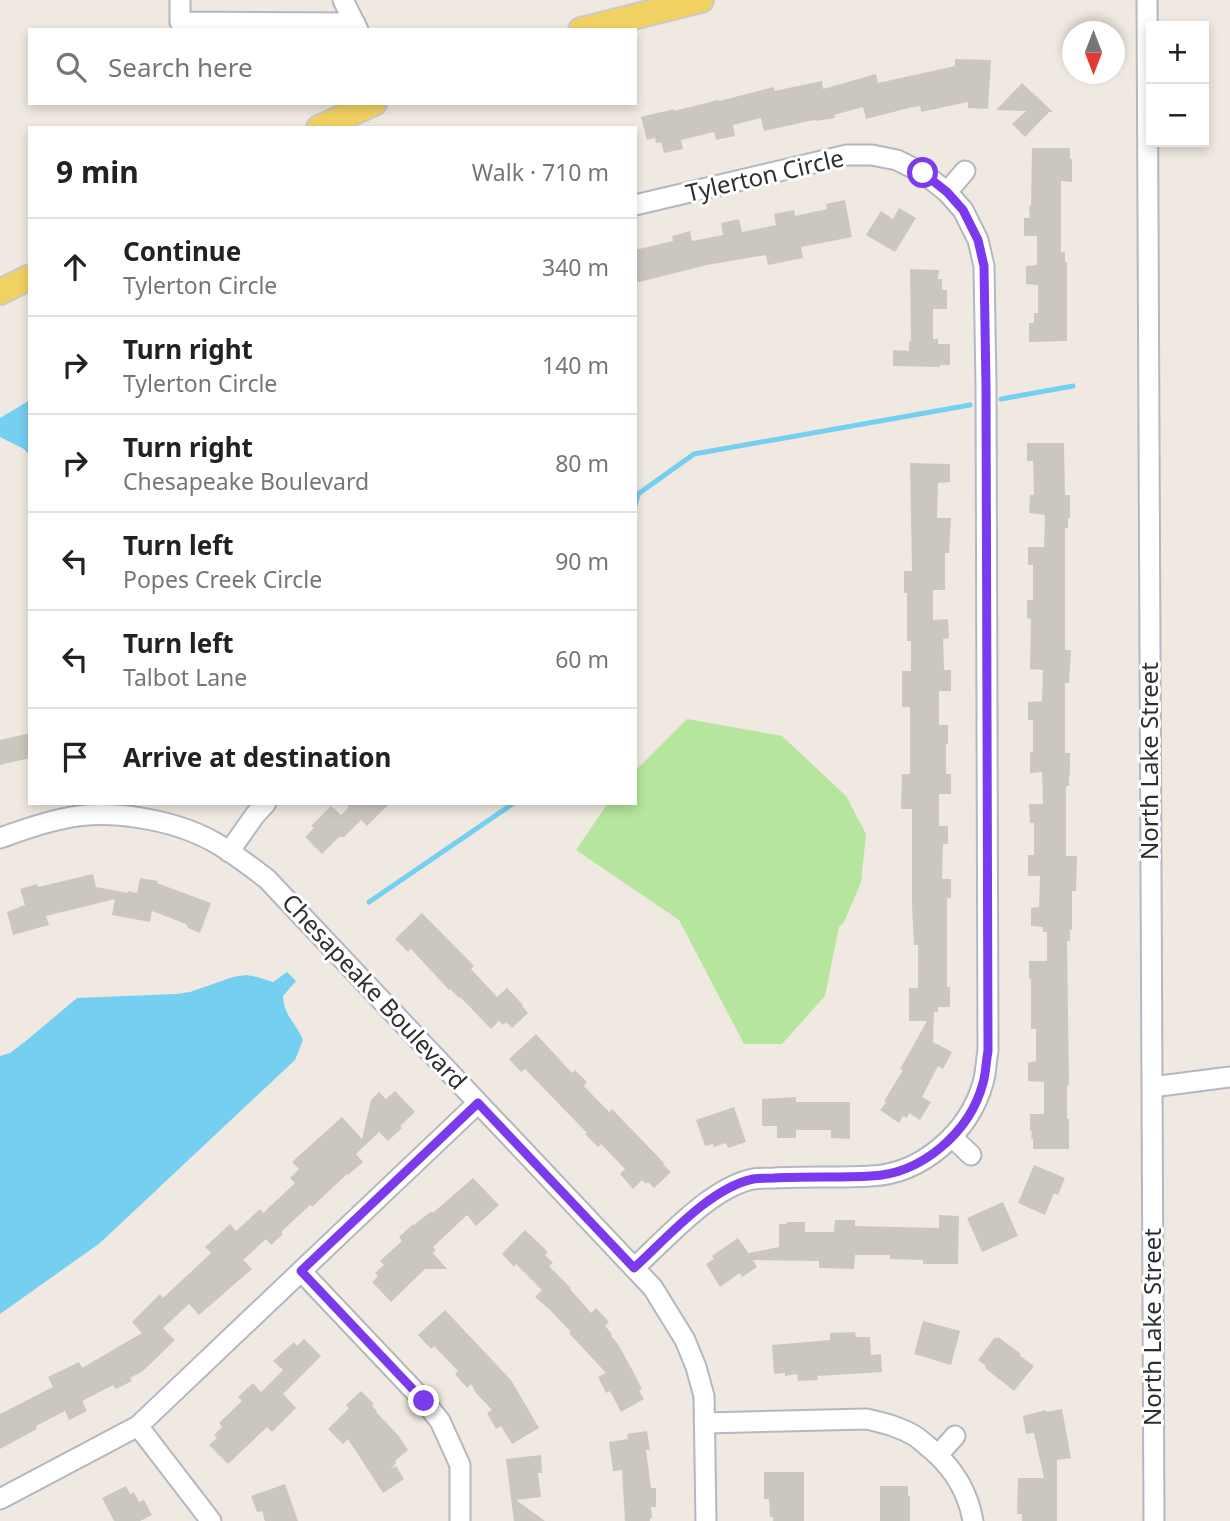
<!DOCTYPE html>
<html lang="en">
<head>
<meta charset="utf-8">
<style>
	body { margin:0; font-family:"Noto Sans",sans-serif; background:#f6f6f6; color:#222 }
	.controls { position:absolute; right:21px; top:21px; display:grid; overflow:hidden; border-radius:0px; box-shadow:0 4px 10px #0003 }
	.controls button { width:63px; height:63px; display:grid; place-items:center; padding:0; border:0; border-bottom:2px solid #e0e0e0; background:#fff; color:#222; font:35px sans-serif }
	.compass { position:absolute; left:1062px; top:21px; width:63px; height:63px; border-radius:50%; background:#fff; box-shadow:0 4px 10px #0003; rotate:180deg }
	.stop { position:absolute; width:21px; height:21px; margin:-16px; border:5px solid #7c3aed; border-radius:50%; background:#fff }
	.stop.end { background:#7c3aed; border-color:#fff; box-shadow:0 2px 7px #0008 }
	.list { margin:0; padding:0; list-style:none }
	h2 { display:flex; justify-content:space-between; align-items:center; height:91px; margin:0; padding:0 28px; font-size:30px }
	h2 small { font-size:23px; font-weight:400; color:#767676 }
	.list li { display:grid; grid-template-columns:46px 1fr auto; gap:21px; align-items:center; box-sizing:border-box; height:98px; padding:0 28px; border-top:2px solid #e0e0e0 }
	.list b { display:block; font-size:26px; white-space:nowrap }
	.list p { margin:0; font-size:23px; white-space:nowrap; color:#767676 }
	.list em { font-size:23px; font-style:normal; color:#767676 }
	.icon { flex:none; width:38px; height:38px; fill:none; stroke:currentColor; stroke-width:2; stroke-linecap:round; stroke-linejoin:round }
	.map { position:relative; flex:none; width:1230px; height:1521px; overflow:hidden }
	.search { position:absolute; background:#fff; box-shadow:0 4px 10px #0003; left:28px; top:28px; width:609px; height:77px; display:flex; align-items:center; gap:18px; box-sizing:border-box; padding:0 24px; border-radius:0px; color:#767676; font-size:26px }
	.panel { position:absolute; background:#fff; box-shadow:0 4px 10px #0003; left:28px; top:126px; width:609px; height:679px; border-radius:0px }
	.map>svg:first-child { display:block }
	.green { fill:#b6e59e }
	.water { fill:#75cff0 }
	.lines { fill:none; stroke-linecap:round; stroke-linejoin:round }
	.stream { stroke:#75cff0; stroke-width:5 }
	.building { fill:#cbc7bf }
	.minor-casing { stroke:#b4b7c1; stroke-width:23 }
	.major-casing { stroke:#c9c9c9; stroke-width:28 }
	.minor { stroke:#fff; stroke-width:19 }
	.major { stroke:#f2d163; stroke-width:24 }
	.route { stroke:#7c3aed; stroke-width:9 }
	.labels { text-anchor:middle; stroke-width:6; stroke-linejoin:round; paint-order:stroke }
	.street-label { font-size:24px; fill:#2e2e2e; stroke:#fff }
</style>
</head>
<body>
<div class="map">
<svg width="1230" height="1521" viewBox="0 0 1230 1521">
	<rect width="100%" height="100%" fill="#efe9e1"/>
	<!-- green -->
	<path class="green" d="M687 719 782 736 846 796 866 834 861 882 844 922 839 927 825 996 782 1044H744L679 920 576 850 608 803H635V771Z"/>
	<!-- water -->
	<path class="water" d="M30 400V456L24 449 0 437V418Z
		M287 972 296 981 283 996C284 1016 296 1023 303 1040L295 1060 280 1074 100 1243 0 1314V1056L10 1053 27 1040 77 998 176 994 190 992 233 977 246 975 257 977 273 982Z"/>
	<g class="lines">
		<!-- stream -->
		<path class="stream" d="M1001 399 1073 386
			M635 505 638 494 694 454 970 405
			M369 902 514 803"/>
	</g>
	<!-- building -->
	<path class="building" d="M955 59 991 60 988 109 968 108V102L921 112 920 106 909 108 866 119 863 107 834 115 835 118 816 121V120L809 121 764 131 761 118 733 125 735 136 716 140 714 132 681 140 683 149 664 153 661 142 656 143 655 138 647 140 641 117 674 109V111L718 100 719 101 774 87V91L822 81 823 89 876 74 878 83 955 66Z
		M1022 83 1053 112H1049L1025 137 1012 124 1026 111 996 110Z
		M1032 148H1070V159H1072V182L1061 181V252H1065V262H1067V341L1029 342V323H1034V313H1038V285L1026 284V266L1037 265V236H1024V218H1030L1029 206H1031Z
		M845 200 852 237 801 247 803 258 768 265 766 255 707 265 635 283V250L673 241 672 236 690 231 692 241 723 235 721 223 739 219 742 232 776 225 774 214 794 210 795 216 827 209 826 204Z
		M899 208 916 218 895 252 866 235 881 211 893 219Z
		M910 269 939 270 938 279H942V290H947V309H933V339H938V344H950V365H940V367L893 366V350L909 351V341H911Z
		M1027 443H1064L1065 495H1070V518H1068V528H1065V650H1071L1069 683H1065V753H1070V775H1069V786H1066V856H1077L1076 891H1072V930H1070V941H1067L1069 1085H1067V1119H1069V1149H1033V1139H1031L1032 1131H1030V1114H1044V1082L1028 1081V1063L1036 1061V1029H1031V979H1029V961H1047V932H1043V927L1031 926V908L1039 907 1040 876H1028V855H1034V823H1030L1029 804H1043L1042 772 1030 773V752H1033V720H1028V702L1042 701 1043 670 1030 669 1031 619 1027 618V600H1033V565H1028V547H1044L1045 515 1029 513 1030 495H1034L1033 461H1027Z
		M910 463 950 464V482L938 483 937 518H951L949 553H945V590H933V620L948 619 949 638 943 639 944 670H951V691H939V725H948V744H946V774H951V794H939V826H948V844H943L942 879H951V898H947V987H950V1007H938V1012H934L933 1042 952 1052 943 1069 938 1066 922 1097 931 1102 920 1120 909 1113 907 1118 903 1116 899 1123 880 1110 886 1102 884 1101 903 1070 900 1069 927 1021H909V988H918V945H914L912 905V809H901L902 774H910V707H902V671H911V641H907V593H904V571H912Z
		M30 733V758L0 765V740Z
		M345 803H390L367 826 361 820 344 837H339L322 854 305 837 314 828 311 826 331 806 341 815 349 807Z
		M93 874 96 887 128 893V891L137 893 140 878 158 881 157 883 211 903 200 933 188 928 186 924 152 911 150 922 112 915 115 899 46 916 49 925 13 935 7 912 25 905 20 889 37 884 38 887Z
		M422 913 474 966 471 969 497 997 507 988 523 1005 522 1006 528 1013 512 1028 506 1022 503 1025 499 1021 491 1029 466 1003 460 997 459 998 450 989 449 990 411 949 408 952 395 939Z
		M536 1034 572 1073 575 1070 587 1082 584 1086 609 1112 612 1109 664 1163 663 1164 671 1172 654 1188 648 1182 646 1184 642 1180 633 1189 620 1174 625 1169 601 1144 598 1147 585 1134 587 1133 525 1069 521 1072 509 1059Z
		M395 1091 415 1112 400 1126 402 1128 388 1141 379 1132 356 1154 363 1162 348 1175 347 1174 312 1207 310 1205 281 1232 283 1234 271 1245 266 1239 243 1260 252 1269 199 1315 189 1304 163 1328 175 1340 143 1371 130 1378 132 1381 116 1389 113 1385 82 1401 87 1411 69 1420 65 1411 36 1426 37 1429 0 1449V1414L53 1387 48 1377 79 1362 82 1368 142 1333 132 1322 160 1294 163 1298 211 1253 205 1247 230 1224 236 1231 260 1209 263 1213 295 1183 290 1178 299 1169 292 1162 342 1117 362 1139 371 1100 379 1092 386 1099Z
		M796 1097V1102H850V1139L831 1138V1130H796V1138H777V1126H762V1099Z
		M734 1107 746 1142 728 1148 726 1143 714 1147 713 1144 705 1146 696 1120Z
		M1034 1165 1065 1178 1058 1195 1054 1193 1045 1215 1018 1203Z
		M473 1178 499 1205 476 1226 467 1215 433 1247 436 1250 433 1253 447 1269H425L391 1302 372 1282 378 1276 375 1273 384 1265 380 1261 402 1241 399 1237 413 1224 414 1225 430 1212H434Z
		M1003 1202 1018 1236 982 1252 967 1218Z
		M939 1215 959 1216 958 1264H923V1260L890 1259V1255H855L854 1269 819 1268V1261L753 1260 757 1267 742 1277 740 1273 720 1287 706 1264 714 1259 712 1256 738 1238 749 1254V1253L779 1247V1224H786L787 1222H805V1232H834L835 1220H855V1226L939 1228Z
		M525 1230 548 1252 545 1255 553 1263 549 1266 571 1288 570 1289 591 1313 596 1308 609 1322 605 1326 612 1334 611 1336 618 1344 636 1377 642 1389 639 1391 644 1399 621 1412 610 1391 606 1393 598 1377 606 1373 569 1333 571 1332 549 1309 535 1297 542 1290 516 1264 514 1267 502 1254Z
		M445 1310 511 1380 539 1428 512 1444 501 1426 496 1429 487 1413 492 1410 476 1393 471 1384 467 1388 455 1374 458 1371 434 1346 431 1349 418 1335Z
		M923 1321 960 1331 951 1365 914 1354Z
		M855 1332 856 1337H870L871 1355 881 1354 882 1372 817 1376 818 1380 798 1381 797 1374 785 1376V1373L774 1374 772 1345 830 1340V1333Z
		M995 1337 997 1339 998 1337 1021 1354 1019 1355 1034 1366 1014 1391 985 1368 986 1366 978 1360Z
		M304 1339 321 1356 283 1394 296 1408 272 1432 267 1427 228 1464 209 1445 217 1438 214 1435 222 1427 219 1423 242 1401 238 1397 253 1383 261 1392 283 1370 273 1361 294 1342 297 1346Z
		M361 1391 374 1404 372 1406 377 1411 376 1412 398 1435 408 1450 395 1461 396 1463 391 1469 396 1466 404 1479 383 1493 348 1439 343 1444 328 1429 349 1408 346 1405Z
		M1062 1409 1071 1458 1057 1460V1521H1022V1514H1017L1018 1478H1044L1034 1433 1026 1434 1023 1416 1046 1410V1412Z
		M647 1431 650 1450H646L651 1488H656V1507H651L652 1518H650V1521H625L622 1470 613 1471 609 1442 628 1439 627 1434Z
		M541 1455 542 1473H538L541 1497 516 1500 545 1521H514L506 1459Z
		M764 1472H804V1521H773V1517H770L769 1499H764Z
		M285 1484 298 1521H265L262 1511 257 1512 251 1496Z
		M126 1486 130 1494 134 1492 139 1502 144 1500 152 1515 140 1521H114L102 1498Z
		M880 1486H908V1496H910V1521H880Z"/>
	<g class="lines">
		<defs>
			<path id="minor" d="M180 0V22L355 23
				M343 0 358 30
				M1147 0 1154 1521
				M947 192 965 171
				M0 838C20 831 41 823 62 819 107 808 173 819 214 842 232 852 250 866 267 879L653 1288 685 1340 696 1367 704 1396 706 1521
				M229 852 255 815 266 803
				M1152 1087 1230 1077
				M952 1137 971 1155
				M634 1268C667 1238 710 1188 753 1179 760 1178 768 1178 774 1178 807 1176 839 1178 871 1176 922 1174 969 1132 983 1083 986 1073 986 1061 988 1051L986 386 984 266 978 240 963 210 947 192 923 173 897 160 872 155H847L635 205
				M301 1271 424 1401 440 1421 460 1465V1521
				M706 1423 867 1419C884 1423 900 1427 915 1436 921 1440 926 1445 932 1450 954 1469 968 1492 973 1521
				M138 1426 211 1521
				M938 1455 955 1436
				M0 1499 138 1426 478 1103"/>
			<path id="major" d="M581 30 701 0
				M319 128 374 103
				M0 292 30 277"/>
		</defs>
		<!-- minor casing -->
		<use href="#minor" class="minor-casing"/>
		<!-- major casing -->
		<use href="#major" class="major-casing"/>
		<!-- minor -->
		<use href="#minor" class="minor"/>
		<!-- major -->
		<use href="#major" class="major"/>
	</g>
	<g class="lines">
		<!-- route -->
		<path class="route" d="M424 1401 301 1271 478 1103 634 1268C667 1238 710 1188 753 1179 760 1178 768 1178 774 1178 807 1176 839 1178 871 1176 922 1174 970 1132 983 1083 986 1073 986 1061 988 1051L986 386 984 266 978 240 963 210 947 192 923 173"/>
	</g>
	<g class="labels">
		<!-- street labels -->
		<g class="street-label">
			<text transform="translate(765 176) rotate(-13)" y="8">Tylerton Circle</text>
			<text transform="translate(1150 761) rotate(-90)" y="8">North Lake Street</text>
			<text transform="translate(374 992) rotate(47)" y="8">Chesapeake Boulevard</text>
			<text transform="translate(1153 1327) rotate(-90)" y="8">North Lake Street</text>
		</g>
	</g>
</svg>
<div class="controls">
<button>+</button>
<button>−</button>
</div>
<svg class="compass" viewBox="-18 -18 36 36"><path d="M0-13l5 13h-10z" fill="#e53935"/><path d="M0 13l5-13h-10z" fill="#767676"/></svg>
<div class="stop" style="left:923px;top:173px"></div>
<div class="stop end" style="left:424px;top:1401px"></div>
<div class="search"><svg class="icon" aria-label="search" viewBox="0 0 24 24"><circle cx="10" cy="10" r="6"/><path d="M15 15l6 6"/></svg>Search here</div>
<section class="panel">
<h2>9 min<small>Walk · 710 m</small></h2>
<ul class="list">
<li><svg class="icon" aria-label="ahead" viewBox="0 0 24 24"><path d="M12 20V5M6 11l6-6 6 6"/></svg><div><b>Continue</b><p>Tylerton Circle</p></div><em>340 m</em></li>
<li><svg class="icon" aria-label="right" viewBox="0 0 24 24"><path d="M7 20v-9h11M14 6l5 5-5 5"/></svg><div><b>Turn right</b><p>Tylerton Circle</p></div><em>140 m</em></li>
<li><svg class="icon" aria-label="right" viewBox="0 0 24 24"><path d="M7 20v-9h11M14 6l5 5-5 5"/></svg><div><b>Turn right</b><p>Chesapeake Boulevard</p></div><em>80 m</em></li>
<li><svg class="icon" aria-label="left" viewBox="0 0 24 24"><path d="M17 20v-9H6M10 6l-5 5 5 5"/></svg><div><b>Turn left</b><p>Popes Creek Circle</p></div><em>90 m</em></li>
<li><svg class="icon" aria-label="left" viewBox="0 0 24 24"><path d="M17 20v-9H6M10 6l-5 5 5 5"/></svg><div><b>Turn left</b><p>Talbot Lane</p></div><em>60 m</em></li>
<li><svg class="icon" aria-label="arrive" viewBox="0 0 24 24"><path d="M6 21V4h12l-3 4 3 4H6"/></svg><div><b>Arrive at destination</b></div></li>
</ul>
</section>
</div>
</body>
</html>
